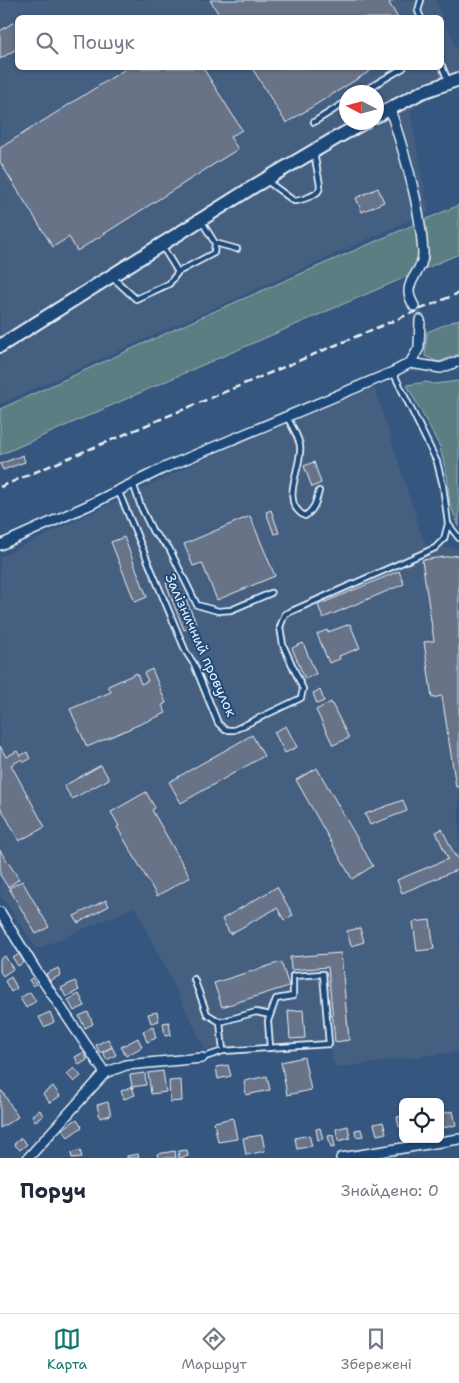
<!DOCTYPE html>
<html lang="uk">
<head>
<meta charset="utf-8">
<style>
	body { margin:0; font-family:"Shantell Sans",sans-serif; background:#f6f6f7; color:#1f2937 }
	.controls { position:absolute; right:15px; bottom:15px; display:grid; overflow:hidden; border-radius:8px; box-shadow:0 1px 4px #0004 }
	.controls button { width:45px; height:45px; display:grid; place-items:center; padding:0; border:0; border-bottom:1px solid #e0e1e3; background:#fff; color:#1f2937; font:25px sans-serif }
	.compass { position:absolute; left:339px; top:85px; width:45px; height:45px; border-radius:50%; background:#fff; box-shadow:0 1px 4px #0004; rotate:276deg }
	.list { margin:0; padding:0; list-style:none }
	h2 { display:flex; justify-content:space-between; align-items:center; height:65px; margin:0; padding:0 20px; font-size:21px }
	h2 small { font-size:16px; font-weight:400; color:#747a83 }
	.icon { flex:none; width:28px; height:28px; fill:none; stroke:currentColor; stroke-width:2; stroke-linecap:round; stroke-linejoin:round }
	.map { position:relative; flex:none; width:459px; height:1158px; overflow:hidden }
	.search { position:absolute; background:#fff; box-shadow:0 1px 4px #0004; left:15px; right:15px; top:15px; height:55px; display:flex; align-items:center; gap:12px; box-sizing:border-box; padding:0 18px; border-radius:8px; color:#747a83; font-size:19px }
	.sheet { height:155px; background:#fff }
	nav { display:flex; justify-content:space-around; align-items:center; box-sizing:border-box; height:70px; border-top:1px solid #e0e1e3; background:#fff; font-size:14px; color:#747a83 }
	nav a { display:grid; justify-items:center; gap:2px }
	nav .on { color:#0f766e }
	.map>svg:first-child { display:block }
	.built { fill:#445f81; fill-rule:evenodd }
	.green { fill:#5c7e83; stroke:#a2b8be }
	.building { fill:#687388; stroke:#e8f1f8 }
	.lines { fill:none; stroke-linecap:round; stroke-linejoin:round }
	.street-tunnel { stroke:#506d90; stroke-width:9; stroke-dasharray:9 4.5; stroke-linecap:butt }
	.lane-casing { stroke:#e8f1f8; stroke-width:8 }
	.street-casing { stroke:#e8f1f8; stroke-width:12 }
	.secondary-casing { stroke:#e8f1f8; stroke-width:16 }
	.lane { stroke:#1f4a7a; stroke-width:4.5 }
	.street { stroke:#1f4a7a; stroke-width:9 }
	.secondary { stroke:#1f4a7a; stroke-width:12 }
	.rail { stroke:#e8f1f8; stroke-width:2.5; stroke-dasharray:8 4; stroke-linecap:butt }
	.labels { text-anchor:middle; stroke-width:4; stroke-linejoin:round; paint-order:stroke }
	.street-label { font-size:14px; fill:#e8f1f8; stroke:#1f4a7a }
</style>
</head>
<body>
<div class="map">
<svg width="459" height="1158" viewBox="0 0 459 1158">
	<rect width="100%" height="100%" fill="#35567e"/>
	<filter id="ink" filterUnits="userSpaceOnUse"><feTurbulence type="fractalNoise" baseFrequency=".02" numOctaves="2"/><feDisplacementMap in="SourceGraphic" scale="10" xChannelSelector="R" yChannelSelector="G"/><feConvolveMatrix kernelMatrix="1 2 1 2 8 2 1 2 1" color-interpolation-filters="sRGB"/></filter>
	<g filter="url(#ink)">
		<!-- built -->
		<path class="built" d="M0 0H435L459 53V74L410 111 429 212 0 404ZM18 18H442V68H18ZM346 92H376V122H346Z
			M374 386 425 545 459 549V1051L335 1068 329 1044 205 1049 135 907 37 949 0 894V557L231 446Z"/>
		<!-- green -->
		<path class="green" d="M459 205V254L198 367 0 455V409L206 315Z
			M459 319V354L438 362 425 356 427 332Z
			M459 381V527L450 504 447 476 440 447 407 385 426 382 434 384Z"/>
		<!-- building -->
		<path class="building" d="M210 0H394L389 3 398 18H221Z
			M14 22 18 28V48L0 59V31Z
			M127 68H203L242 130 230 137 238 149 77 251 69 237 53 247 0 162V148Z
			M252 68H375L286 123Z
			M378 188 384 202 362 212 356 198Z
			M23 455 25 462 3 470 0 464Z
			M314 462 321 483 312 487 304 466Z
			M271 510 279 533 274 534 266 512Z
			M250 516 275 576 217 600 202 563 193 566 184 544Z
			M124 537 147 597 135 602 111 542Z
			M459 555V787H456L442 696 432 698 424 642 434 641 422 560Z
			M399 571 404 584 323 618 318 605Z
			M174 580 180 597 172 600 166 583Z
			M184 595 197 625 184 630 172 600Z
			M350 624 360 648 339 656 340 659 329 663 317 634 327 630 328 632Z
			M303 643 316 674 305 679 292 648Z
			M152 669 166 703 162 705 166 713 87 747 70 709 111 692 108 686 137 673 141 684 148 681 144 673Z
			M320 690 324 701 317 704 313 693Z
			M331 702 349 738 333 745 316 710Z
			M286 726 297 747 285 753 274 732Z
			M252 735 264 756 181 803 169 782Z
			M0 746 6 757 17 751 20 756 27 752 30 759 24 762 22 759 11 765 45 827 19 841 0 806Z
			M101 765 109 779 72 799 64 786Z
			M317 768 373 866 352 879 296 780Z
			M146 792 155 808 152 810 190 877 157 896 117 827 119 826 111 812Z
			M403 800 407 811 370 825 365 814Z
			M442 829 455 856 456 855 459 863V869L402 893 397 880 448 859 436 832Z
			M0 850 19 879 8 887 0 875Z
			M22 881 49 927 36 934 9 888Z
			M277 887 293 915 284 920 277 908 230 934 222 919Z
			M106 900 109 906 78 923 74 916Z
			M430 920 434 949 417 951 413 922Z
			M360 928 364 942 351 946 347 931Z
			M341 953 349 1040 335 1042 328 967 291 970 290 957Z
			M19 954 24 962 18 966 13 958Z
			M5 956 13 969 3 976 0 972V959Z
			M281 962 289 986 222 1007 214 983Z
			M58 968 61 975 49 981 46 974Z
			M11 977 17 988 11 992 5 981Z
			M32 978 36 984 33 986 29 980Z
			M75 981 79 990 66 997 61 988Z
			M30 992 36 1001 26 1008 20 998Z
			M79 994 85 1006 74 1011 68 1000Z
			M303 1010 305 1038 290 1039 288 1011Z
			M50 1012 54 1022 44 1027 39 1017Z
			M88 1012 93 1024 85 1028 79 1016Z
			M157 1012 159 1021 151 1023 148 1014Z
			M169 1022 171 1035 165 1036 163 1023Z
			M153 1027 156 1038 147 1042 143 1031Z
			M138 1038 142 1047 126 1056 121 1047Z
			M108 1039 112 1047 100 1053 96 1045Z
			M112 1047 116 1055 107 1060 103 1052Z
			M84 1052 87 1060 79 1065 75 1057Z
			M304 1057 311 1090 287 1095 281 1062Z
			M228 1065 231 1076 218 1079 216 1067Z
			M74 1068 81 1076 74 1082 67 1074Z
			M163 1071 166 1092 151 1094 148 1073Z
			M145 1073 146 1085 132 1087 130 1075Z
			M267 1076 270 1090 246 1095 244 1081Z
			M181 1080 182 1101 170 1102 169 1081Z
			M53 1086 60 1096 50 1103 43 1094Z
			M132 1087 135 1095 124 1099 121 1091Z
			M2 1091 18 1117 0 1128V1092Z
			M108 1102 111 1115 100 1118 97 1105Z
			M40 1110 43 1116 35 1121 32 1115Z
			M453 1111 456 1125 443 1128 440 1114Z
			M403 1116V1126L399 1127 397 1117Z
			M233 1118 237 1139 218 1142 214 1122Z
			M77 1119 82 1127 68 1137 62 1129Z
			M383 1122 386 1133 377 1135 374 1124Z
			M348 1126 350 1138 338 1141 336 1129Z
			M320 1128 323 1139 318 1140 316 1129Z
			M361 1129 363 1136 356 1137 355 1130Z
			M262 1135 265 1151 246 1155 243 1138Z
			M309 1135 312 1146 297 1149 295 1138Z
			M333 1135 335 1147 331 1148 328 1136Z
			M21 1138 27 1144 20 1150 14 1144Z
			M80 1150 82 1157 72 1158 71 1153Z
			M187 1150 188 1156 179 1158 178 1151Z
			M175 1151 176 1158H158L157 1154Z
			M138 1154 139 1158H127V1156Z"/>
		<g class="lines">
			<!-- street-tunnel -->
			<path class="street-tunnel" d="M414 306 420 320"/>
			<defs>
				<path id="lane" d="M421 18 418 11 421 0
					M442 66 448 81
					M362 92 403 68
					M314 122 346 102
					M267 181 294 201C300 201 317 195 319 190 320 188 320 186 320 185L314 153
					M215 243 237 249
					M178 272 214 253 215 243 202 222
					M112 277 136 299 169 284 178 272 162 246
					M393 372 437 462 443 486 448 524 459 538
					M287 417C291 424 299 438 300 446 303 467 278 502 305 516 315 509 316 502 319 491
					M133 483 141 507 153 532 169 548 197 605 218 611 231 610 271 593
					M118 490 186 652 194 664 218 723 225 730H234L301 698 303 689 283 645 280 627 285 614 435 548 444 539 448 524
					M194 979 207 1014 220 1022 256 1012 270 1015
					M220 1022 223 1051
					M202 1058 223 1051 329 1044 323 974 293 976V996L276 999 268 1021 270 1048"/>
				<path id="street" d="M390 109C405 155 420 204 423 252 424 269 408 279 409 292 409 297 412 302 414 306
					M410 363 441 368 459 361
					M0 545 87 506 164 468 393 372 410 363 419 348 420 320
					M0 912 35 969 105 1073
					M28 1158 105 1073 126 1065 202 1058
					M341 1158 459 1139"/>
				<path id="secondary" d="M376 116 422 92 459 79
					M0 346 256 185 336 138 365 122"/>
			</defs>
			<!-- lane casing -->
			<use href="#lane" class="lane-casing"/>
			<!-- street casing -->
			<use href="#street" class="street-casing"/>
			<!-- secondary casing -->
			<use href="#secondary" class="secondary-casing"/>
			<!-- lane -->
			<use href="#lane" class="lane"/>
			<!-- street -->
			<use href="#street" class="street"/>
			<!-- secondary -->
			<use href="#secondary" class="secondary"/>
			<!-- rail -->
			<path class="rail" d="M0 487 459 293"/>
		</g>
	</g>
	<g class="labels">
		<!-- street labels -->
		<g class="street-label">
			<text transform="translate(201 645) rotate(66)" y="5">Залізничний провулок</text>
		</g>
	</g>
</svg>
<div class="controls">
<button><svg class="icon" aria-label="locate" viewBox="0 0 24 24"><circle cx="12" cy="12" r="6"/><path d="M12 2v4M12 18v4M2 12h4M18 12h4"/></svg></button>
</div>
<svg class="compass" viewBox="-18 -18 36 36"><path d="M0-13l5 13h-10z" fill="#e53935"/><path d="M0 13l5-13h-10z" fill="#747a83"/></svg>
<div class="search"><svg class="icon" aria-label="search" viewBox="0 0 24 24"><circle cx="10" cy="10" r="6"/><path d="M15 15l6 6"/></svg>Пошук</div>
</div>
<section class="sheet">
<h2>Поруч<small>Знайдено: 0</small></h2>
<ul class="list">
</ul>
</section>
<nav>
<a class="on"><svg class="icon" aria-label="map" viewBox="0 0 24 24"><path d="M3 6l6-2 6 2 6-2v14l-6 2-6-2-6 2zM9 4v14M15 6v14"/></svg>Карта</a>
<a><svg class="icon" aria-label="directions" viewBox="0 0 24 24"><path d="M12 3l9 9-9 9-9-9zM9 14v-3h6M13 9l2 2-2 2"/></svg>Маршрут</a>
<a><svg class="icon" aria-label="saved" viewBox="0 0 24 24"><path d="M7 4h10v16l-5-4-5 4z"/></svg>Збережені</a>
</nav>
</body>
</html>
